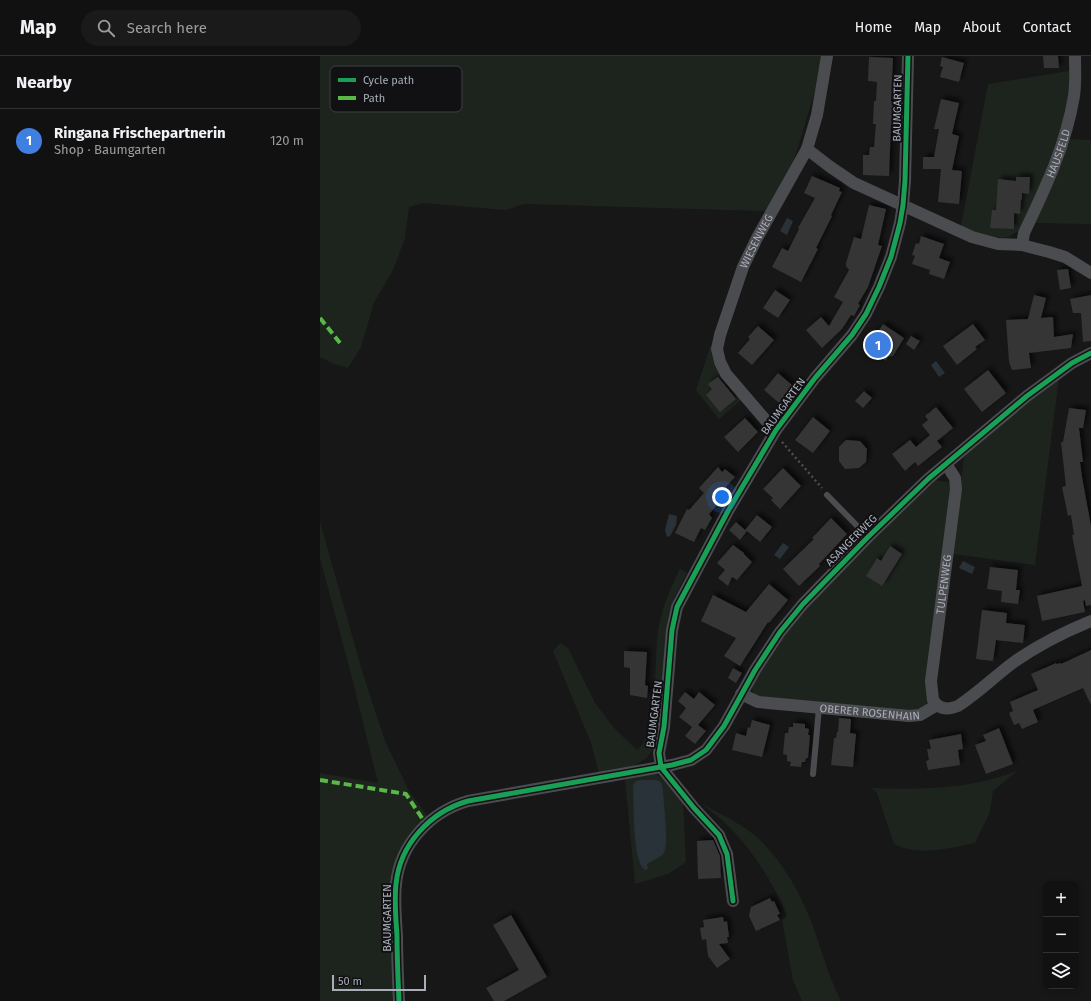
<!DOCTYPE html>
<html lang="en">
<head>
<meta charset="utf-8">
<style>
	body { margin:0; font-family:"Fira Sans",sans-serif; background:#1a1a1a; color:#f1f3f6 }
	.controls { position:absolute; right:12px; bottom:12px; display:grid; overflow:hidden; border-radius:8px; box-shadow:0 2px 6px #0003 }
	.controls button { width:36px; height:36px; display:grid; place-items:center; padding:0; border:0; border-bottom:1px solid #303131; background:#111; color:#f1f3f6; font:20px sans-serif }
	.scale { position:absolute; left:12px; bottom:10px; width:94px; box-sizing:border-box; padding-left:4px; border:2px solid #a8adb8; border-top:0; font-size:11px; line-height:14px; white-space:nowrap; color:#a8adb8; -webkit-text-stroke:3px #111113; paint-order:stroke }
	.you { position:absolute; left:402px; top:441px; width:14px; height:14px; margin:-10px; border:3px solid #fff; border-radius:50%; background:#1a73e8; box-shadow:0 0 0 6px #1a73e833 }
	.badge { display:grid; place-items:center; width:26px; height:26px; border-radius:50%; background:#757880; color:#fff; font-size:13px; font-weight:700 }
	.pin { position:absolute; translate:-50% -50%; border:2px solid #fff; box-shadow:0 1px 4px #0006 }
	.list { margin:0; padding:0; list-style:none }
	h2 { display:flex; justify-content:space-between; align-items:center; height:52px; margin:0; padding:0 16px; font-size:17px }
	h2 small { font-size:13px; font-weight:400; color:#9c9d9f }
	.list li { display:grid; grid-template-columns:26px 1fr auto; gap:12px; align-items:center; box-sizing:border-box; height:64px; padding:0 16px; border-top:1px solid #303131 }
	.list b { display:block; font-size:15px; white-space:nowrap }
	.list p { margin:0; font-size:13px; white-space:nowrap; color:#9c9d9f }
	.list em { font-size:13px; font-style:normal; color:#9c9d9f }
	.icon { flex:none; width:22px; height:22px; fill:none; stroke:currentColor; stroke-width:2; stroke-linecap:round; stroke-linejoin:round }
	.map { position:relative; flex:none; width:771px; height:945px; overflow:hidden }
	header { display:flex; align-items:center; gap:24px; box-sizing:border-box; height:56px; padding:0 20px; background:#111; border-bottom:1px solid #303131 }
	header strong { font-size:19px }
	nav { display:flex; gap:22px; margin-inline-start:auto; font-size:14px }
	.search { width:280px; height:36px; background:#1a1a1a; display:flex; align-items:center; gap:10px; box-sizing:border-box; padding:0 14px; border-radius:22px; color:#9c9d9f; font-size:15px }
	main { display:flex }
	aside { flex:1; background:#111 }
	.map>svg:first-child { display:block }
	.green { fill:#1d241e }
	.water { fill:#2a3239 }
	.building { fill:#353536; filter:url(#shadow) }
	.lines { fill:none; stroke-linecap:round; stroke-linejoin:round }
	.path { stroke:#4d4e52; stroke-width:2.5; stroke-dasharray:2 3; stroke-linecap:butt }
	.service { stroke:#4b4c50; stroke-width:6 }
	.minor { stroke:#4b4c50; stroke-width:12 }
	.quiet { stroke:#58b947; stroke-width:4; stroke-dasharray:8 4; stroke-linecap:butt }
	.cycleway-casing { stroke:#111113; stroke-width:8 }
	.cycleway { stroke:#1a9f57; stroke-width:5 }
	.labels { text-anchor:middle; stroke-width:4; stroke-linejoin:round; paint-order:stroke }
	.street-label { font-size:11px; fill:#a8adb8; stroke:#111113 }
	.key { fill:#111113; stroke:#3e4045; stroke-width:1 }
	.key-label { font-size:11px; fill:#a8adb8 }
</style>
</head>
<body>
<header>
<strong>Map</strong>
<div class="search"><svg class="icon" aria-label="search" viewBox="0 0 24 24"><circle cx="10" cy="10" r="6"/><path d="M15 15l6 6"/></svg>Search here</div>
<nav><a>Home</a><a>Map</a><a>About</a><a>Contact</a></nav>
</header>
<main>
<aside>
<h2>Nearby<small></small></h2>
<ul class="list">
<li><span class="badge" style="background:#3f7fe0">1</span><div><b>Ringana Frischepartnerin</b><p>Shop · Baumgarten</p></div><em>120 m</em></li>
</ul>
</aside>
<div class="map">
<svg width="771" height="945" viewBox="0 0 771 945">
	<defs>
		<filter id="shadow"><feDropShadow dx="3.5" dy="-3.5" stdDeviation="2" flood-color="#0009"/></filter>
	</defs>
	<rect width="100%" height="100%" fill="#171717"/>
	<!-- green -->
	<path class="green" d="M0 0H502L493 42 475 101 447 155 204 148 186 154 103 147 89 151 85 182 74 212 54 247 41 291 28 312 14 308 0 301Z
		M749 15V38L741 71 719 135 704 167 698 175 688 181 681 182 654 176 641 170 668 28Z
		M748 83 771 84V168L714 167Z
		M391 288C390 314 406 326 421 344L399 363 376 334Z
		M739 322 715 509 633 498 644 401 709 344Z
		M614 424 628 426 631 433 607 648 595 656 441 641 434 638 432 633 433 627 450 598 486 550Z
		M0 466 43 618 65 685 89 735 107 759 89 778 81 792 74 945H0V717L58 727 31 618 0 502Z
		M360 513 367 517 354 542 348 561 345 589 343 637 336 688 327 702 314 710 279 717 271 687 233 595 240 587 248 592 275 647 295 673 317 694C340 678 333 597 339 570 343 549 350 533 360 513Z
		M697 715 673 735 670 756 655 787C628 792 600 801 574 788L557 737 551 732C601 734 651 733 697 715Z
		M334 718 340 720 363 743 366 806 348 818 315 828 305 723Z
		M382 748C402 759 425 769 441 785 464 808 481 838 492 868 502 894 508 920 521 945H482L473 924 462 864 467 860C454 827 430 790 403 765 397 759 389 754 382 748Z"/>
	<!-- water -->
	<path class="water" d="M467 162 473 165 467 179 460 175Z
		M616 305 625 317 619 321 611 309Z
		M349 458 357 460 356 469 350 480 347 481 345 474Z
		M463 487 469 491 460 503 454 499Z
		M643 505 655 511 652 518 639 512Z
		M322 724H336L341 726 343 733C343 746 350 790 343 798 339 802 332 805 327 808L328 812 326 814C312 810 314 743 313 729L316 725Z"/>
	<!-- building -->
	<path class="building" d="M723 0H738L739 12H724Z
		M549 1 573 2 571 45H574V63L573 69H571L569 120 543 119V99H549L550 91H554L556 68H553L554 45H556L557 26 548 25Z
		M622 1 644 7 639 26 620 21 623 11 620 10Z
		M621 43 639 47 632 78 639 80 632 114 642 115 639 148 618 146 621 113H603V101H614L619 73H614Z
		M492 120 520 132 519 135 522 136 511 159 512 160 496 192 498 193 481 226 452 211 462 192 468 195 479 173 478 172 495 142 484 137Z
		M696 121H710L709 138 702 137V144L701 143 700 158 694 157V173L670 172 672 154H676L678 123 696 125Z
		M549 149 566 153 558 189 562 190 548 231 538 248 540 249 534 260 531 259 522 273 502 292 486 274 501 261 509 270 523 246 514 241 529 214 526 210V207L534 181 541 183Z
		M601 180 624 188 619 202 630 206 624 223 609 218 610 214 592 208 595 200 592 199 596 187 599 188Z
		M748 213 751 232 740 234 737 214Z
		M455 234 470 244 458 262 443 252Z
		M714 239 726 242 721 262 733 261 734 281 753 278 751 292 709 297 711 312 692 314 689 306 686 264 708 263Z
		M771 239V285L763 286 761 257H753L750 243Z
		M563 268 584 282 573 300 568 301 566 305 547 293 551 286 549 284 556 275 558 276Z
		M653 268 665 284 655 291 657 293 637 309 623 290Z
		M438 270 454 284 432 309 418 297 430 283 428 281Z
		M591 280 600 285 594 294 586 288Z
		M668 314 686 337 662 356 644 333Z
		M458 317 473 330 459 347 444 334Z
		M398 321 416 343 400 356 386 339 392 333 388 328Z
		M544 335 552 342 543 352 535 345Z
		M616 351 633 372 617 385 622 391 598 410 595 406 585 415 572 398 590 384 596 391 610 379 602 369 608 364 605 360Z
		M749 352 766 354 763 372H759L763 406H760L762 421 771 470V549L766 550 765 544 763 545 765 556 722 565 717 540 762 530 752 479H754L751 459 748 460 742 431 746 430 741 386H743Z
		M493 361 510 375 493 397 475 384Z
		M425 362 438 376 418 396 404 381Z
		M526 384 540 385 547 393 546 406 539 412 525 413 519 405V391Z
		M398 411 402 416 405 413 415 421 393 445 397 449 389 458 392 462 385 474 381 472 374 486 355 477 367 453 369 454 384 437 379 432Z
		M463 412 481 430 460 453 451 444 453 442 443 433Z
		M437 459 452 471 440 486 427 475 420 484 409 474 416 466 425 474Z
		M511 462 527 478 499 508 500 510 479 530 463 513 494 483 492 482Z
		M413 489 424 497V498L432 506 417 524 412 521 408 530 398 522 405 514 397 507Z
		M570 490 582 498 562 530 546 520 557 502 561 505Z
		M670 511 698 514 696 534H700L698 548 681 546 682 535 667 533Z
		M449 528 468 544 449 567 448 566 420 610 404 600 416 582 381 565 393 539 426 556Z
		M662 554 687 557 686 567 705 569 703 587 676 584 673 605 656 603Z
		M771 594V649L763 632 713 654 718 666 702 673 699 667 694 669 689 657 693 655 690 646 718 634 711 618 736 607V608L741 607V608Z
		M304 595 327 596 325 629 328 630 327 642 310 639V612L304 611Z
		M413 612 422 617 416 627 408 622Z
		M365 636 374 643 379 636 395 649 378 669 386 675 375 688 365 680 372 671 359 661 366 652 358 645Z
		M519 662 531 663 530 677 536 678 533 711 511 709 514 682H516L517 676H518Z
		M432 664 450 669 442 701 412 694 416 677 426 680 428 671 430 672Z
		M473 667 485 668V672L489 673 488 679H490L488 702H486L485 706H482L481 711 470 710 471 706 467 705V699L463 698 465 677H468L469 671H473Z
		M679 672 693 708 666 718 655 689 666 685 663 679Z
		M641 678 643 693 638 694 640 709 608 714 606 705 609 704 607 693H611L609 684Z
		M393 784 400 800 401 822 378 823 377 785Z
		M450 842 452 846 454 845 460 858 457 859 460 864 436 875 429 860 431 851Z
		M191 859 227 921 184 945H174L166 932 199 914 173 869Z
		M403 861 404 866 407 865 409 881H407L408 887 399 888 410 903 397 912 388 900 386 883 382 884 380 872 384 871 383 864Z"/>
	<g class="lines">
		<!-- path -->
		<path class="path" d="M462 386 502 432"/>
		<!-- service -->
		<path class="service" d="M507 439 548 481
			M493 718 499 652"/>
		<!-- minor -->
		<g class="minor">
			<path d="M487 93 497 59 507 0"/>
			<path id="s1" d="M702 189 704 177C725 133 746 89 754 40 756 27 755 13 755 0"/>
			<path id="s2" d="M456 374 449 368 406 318 400 306 397 293 400 279 423 211 437 182 487 93 509 110 534 127 652 181 678 188 702 189 729 196 745 201 771 217"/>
			<path id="s3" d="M421 638 438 646 589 660 600 659 617 649C624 654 630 653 638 650 658 637 675 620 694 606 718 589 744 576 771 565"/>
			<path id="s4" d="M617 649 613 644 611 625 636 433 635 422 626 408"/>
			<path d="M413 845 407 798 399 779 374 752 341 711 339 697 344 671 352 574 357 551 408 455 456 374 495 322 532 279 546 258 559 231 571 201 580 167 583 149 585 125 588 0"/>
			<path d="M79 945C78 923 77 902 77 880 76 863 74 845 76 828 80 788 110 756 148 745L352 709 371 704 386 694 404 670 435 614 460 576 483 548 548 481 608 423 707 340 752 307 771 297"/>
		</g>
		<!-- quiet -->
		<path class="quiet" d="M0 262 20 287
			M0 724 86 738 106 768"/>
		<defs>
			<path id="cycleway" d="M413 845 407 798 399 779 374 752 341 711 339 697 344 671 352 574 357 551 408 455 456 374 495 322 532 279 546 258 559 231 571 201 580 167 583 149 585 125 588 0
				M79 945C78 923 77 902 77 880 76 863 74 845 76 828 80 788 110 756 148 745L352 709 371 704 386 694 404 670 435 614 460 576 483 548 548 481 608 423 707 340 752 307 771 297"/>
		</defs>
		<!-- cycleway casing -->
		<use href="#cycleway" class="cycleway-casing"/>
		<!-- cycleway -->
		<use href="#cycleway" class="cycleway"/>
	</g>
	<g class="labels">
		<!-- street labels -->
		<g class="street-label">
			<text transform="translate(577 52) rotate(-89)" y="4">BAUMGARTEN</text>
			<text dy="4" stroke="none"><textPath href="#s1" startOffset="99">HAUSFELD</textPath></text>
			<text dy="4" stroke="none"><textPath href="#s2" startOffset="217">WIESENWEG</textPath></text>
			<text transform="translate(463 350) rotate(-54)" y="4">BAUMGARTEN</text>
			<text transform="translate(531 484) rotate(-45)" y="4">ASANGERWEG</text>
			<text dy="4" stroke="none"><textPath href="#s4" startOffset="123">TULPENWEG</textPath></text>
			<text dy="4" stroke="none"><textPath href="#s3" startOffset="131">OBERER ROSENHAIN</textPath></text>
			<text transform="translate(334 658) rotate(-83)" y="4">BAUMGARTEN</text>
			<text transform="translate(67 862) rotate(-90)" y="4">BAUMGARTEN</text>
		</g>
	</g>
	<!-- legend -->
	<rect x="10" y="10" width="132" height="46" rx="6" class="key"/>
	<rect x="18" y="22" width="18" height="4" fill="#1a9f57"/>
	<rect x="18" y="40" width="18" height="4" fill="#58b947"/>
	<g class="key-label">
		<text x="43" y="28">Cycle path</text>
		<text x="43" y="46">Path</text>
	</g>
</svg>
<div class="controls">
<button>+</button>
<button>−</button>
<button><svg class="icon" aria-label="layers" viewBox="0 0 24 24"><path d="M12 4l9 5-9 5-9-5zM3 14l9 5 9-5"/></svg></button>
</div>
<div class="scale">50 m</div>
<div class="you"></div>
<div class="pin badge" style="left:558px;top:289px;background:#3f7fe0">1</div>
</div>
</main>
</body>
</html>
